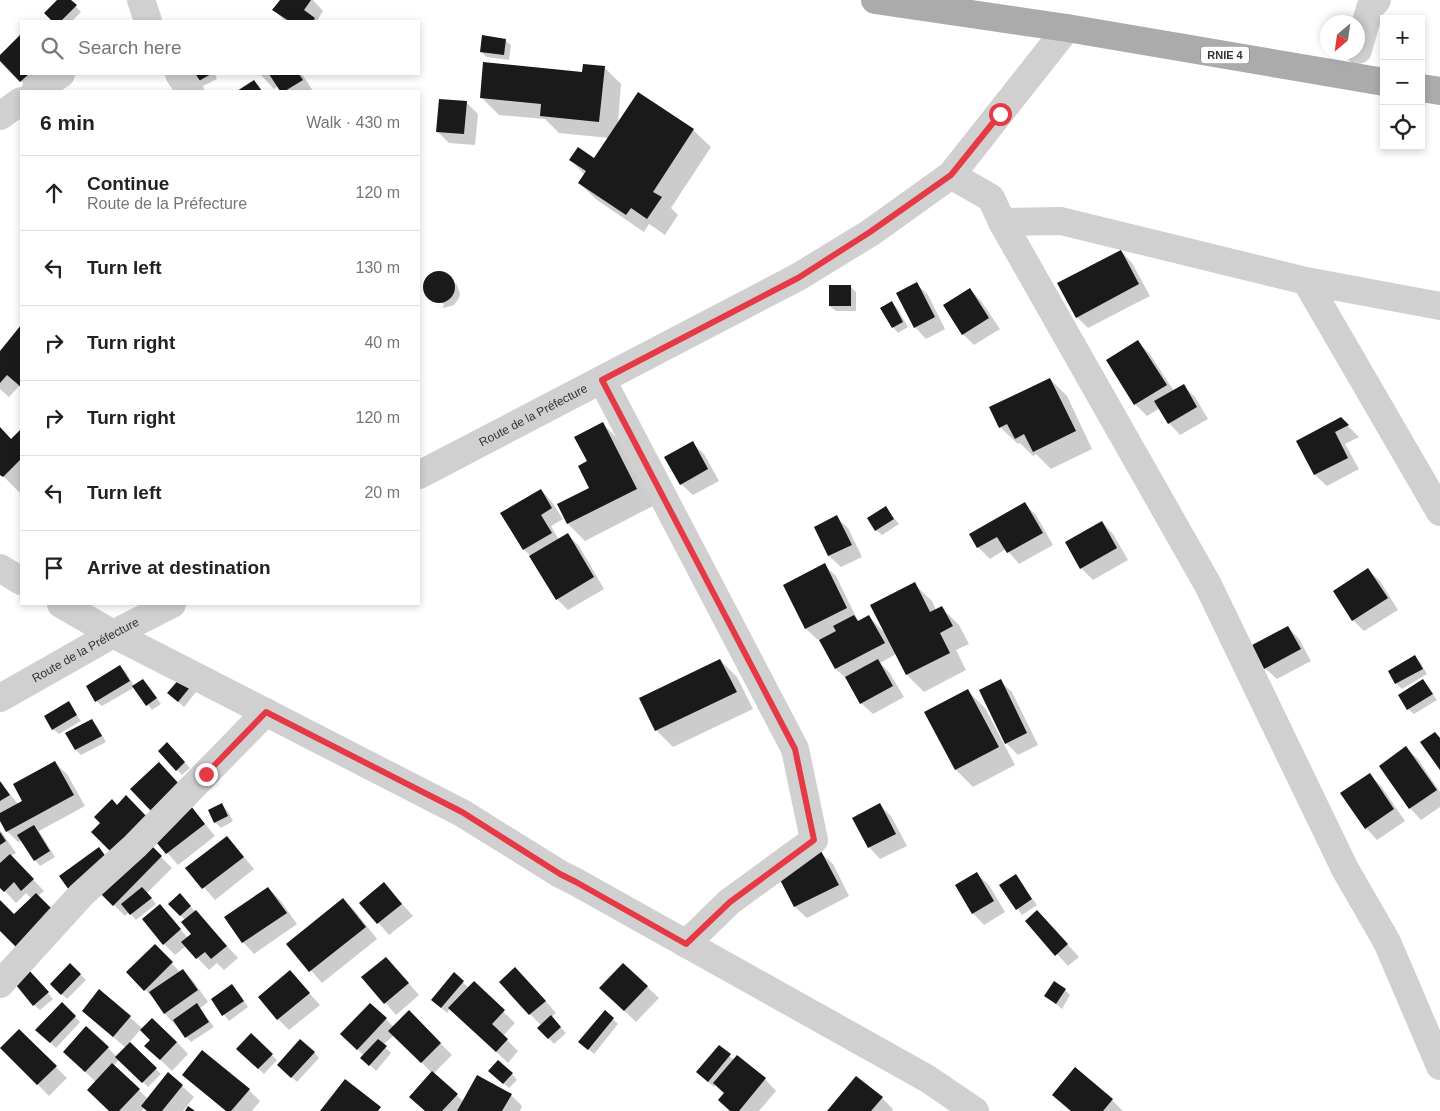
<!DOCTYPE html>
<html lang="en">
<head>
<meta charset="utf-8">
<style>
	body { margin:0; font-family:Helvetica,sans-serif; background:#f6f6f6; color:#222 }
	.controls { position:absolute; right:15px; top:15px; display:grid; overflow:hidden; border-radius:0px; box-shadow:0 2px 8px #0003 }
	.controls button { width:45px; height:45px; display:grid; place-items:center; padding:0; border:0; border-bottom:1px solid #e0e0e0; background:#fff; color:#222; font:25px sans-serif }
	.compass { position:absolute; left:1320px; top:15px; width:45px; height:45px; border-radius:50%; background:#fff; box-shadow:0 2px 8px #0003; rotate:209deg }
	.stop { position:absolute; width:15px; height:15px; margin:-11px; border:4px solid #e63946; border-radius:50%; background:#fff }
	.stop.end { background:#e63946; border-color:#fff; box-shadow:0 1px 5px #0008 }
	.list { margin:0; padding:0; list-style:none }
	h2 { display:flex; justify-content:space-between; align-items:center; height:65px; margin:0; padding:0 20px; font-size:21px }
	h2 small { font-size:16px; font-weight:400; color:#767676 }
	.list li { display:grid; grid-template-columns:32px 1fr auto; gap:15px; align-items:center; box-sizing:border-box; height:75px; padding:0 20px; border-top:1px solid #e0e0e0 }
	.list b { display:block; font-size:19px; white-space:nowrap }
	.list p { margin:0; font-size:16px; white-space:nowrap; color:#767676 }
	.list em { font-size:16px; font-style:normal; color:#767676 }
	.icon { flex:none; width:28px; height:28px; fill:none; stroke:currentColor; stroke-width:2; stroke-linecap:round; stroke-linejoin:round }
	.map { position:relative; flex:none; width:1440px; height:1111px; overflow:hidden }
	.search { position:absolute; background:#fff; box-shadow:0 2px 8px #0003; left:20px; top:20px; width:400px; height:55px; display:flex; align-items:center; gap:12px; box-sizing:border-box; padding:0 18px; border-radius:0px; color:#767676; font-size:19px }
	.panel { position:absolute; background:#fff; box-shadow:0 2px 8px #0003; left:20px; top:90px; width:400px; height:515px; border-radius:0px }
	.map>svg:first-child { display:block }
	.shadow { fill:#0003 }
	.building { fill:#1a1a1a }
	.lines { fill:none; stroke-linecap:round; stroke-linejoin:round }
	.minor { stroke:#d0d0d0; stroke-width:28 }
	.major { stroke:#ababab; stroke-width:28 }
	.route { stroke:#e63946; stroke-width:6 }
	.labels { text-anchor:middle; stroke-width:5; stroke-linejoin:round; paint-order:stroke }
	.shield { fill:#fff; stroke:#707070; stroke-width:1 }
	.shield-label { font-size:11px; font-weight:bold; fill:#333 }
	.street-label { font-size:12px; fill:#333; stroke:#fff }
</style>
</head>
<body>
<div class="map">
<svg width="1440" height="1111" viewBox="0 0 1440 1111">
	<rect width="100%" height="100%" fill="#fff"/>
	<!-- shadow -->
	<path class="shadow" d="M59 0H70L81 12 72 21H54L46 13Z
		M281 0H313L323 11 317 21H285L274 10Z
		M21 36V74H52L31 91 0 59V56Z
		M505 40 511 45 509 60 487 57 481 52Z
		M604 67 621 84 618 124 693 130 711 147 671 208 678 215 665 235 649 224 644 232 597 200 579 183 585 175 571 160 594 159 609 138 559 133 545 119 499 115 482 98Z
		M194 74H215L217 79 203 86Z
		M260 74H302L313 91H282L278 86 274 89Z
		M466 102 478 114 475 145 449 143 438 132Z
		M1121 251 1132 263 1150 296 1088 328 1077 317Z
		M439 273H444L457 285 460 294 459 298 454 305 444 308 434 303 443 307 444 304 430 298 426 294 425 284 430 276Z
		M916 283 928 295 945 329 926 339 915 327Z
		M850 286 856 292V311H836L830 306Z
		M970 289 981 301 1000 329 974 345 963 334Z
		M892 303 897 308 908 327 898 333 893 327Z
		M21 327V388L19 386 9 397 0 389V353Z
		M1138 342 1149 353 1174 391 1184 386 1195 397 1208 419 1180 435 1169 423 1160 408 1147 416 1135 404 1108 360Z
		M1050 379 1067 396 1092 449 1051 469 1036 454 1033 456 1020 443 1018 444 1000 427Z
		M1341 419 1359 437 1345 444 1359 469 1327 486 1315 475 1298 441Z
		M602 423 620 441 653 506 585 541 568 524 558 505 591 488Z
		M0 428 12 440 21 431V494L0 473Z
		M692 443 704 454 719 481 693 495 681 484Z
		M541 490 552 502 563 519 551 526 559 540 568 535 579 546 604 589 568 610 557 599 532 558 524 549Z
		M1025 504 1036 515 1053 545 1019 564 1006 549 990 559 978 547 971 534Z
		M886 508 899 524 882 535 876 530Z
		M836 517 848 528 862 557 841 567 829 556 815 527Z
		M1102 522 1113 534 1128 560 1093 580 1081 568Z
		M824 565 836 576 858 621 869 617 885 633 914 584 932 601 936 610 942 608 959 625 969 644 956 650 966 670 924 692 907 675 896 654 880 663 889 672 904 697 873 714 861 703 848 680 836 669 820 639 818 640 806 629 784 585Z
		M1368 570 1380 581 1398 610 1364 631 1353 620Z
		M1288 627 1299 639 1311 661 1277 679 1265 668Z
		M1415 657 1420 662 1427 674 1402 689 1396 683 1389 671Z
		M720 660 737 677 753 709 673 747 656 730Z
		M120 667 126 672 134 686 143 680 161 704 152 710 135 687 102 706 96 701Z
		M181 678 196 692 184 707 174 698Z
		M1000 681 1012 692 1038 745 1018 755 1006 743Z
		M1423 681 1437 700 1414 714 1408 709Z
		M968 691 985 708 1015 765 973 787 956 770Z
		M68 703 81 721 59 734 53 729Z
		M92 720 97 726 106 742 81 755 76 750 67 734Z
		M167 744 190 768 182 775 159 751Z
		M1406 748 1418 759 1440 792V807L1421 820 1410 808Z
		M55 763 67 774 85 806 39 831 55 857 40 866 35 860 22 840 18 842 7 831 0 820V782L18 804 24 801Z
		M1370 775 1381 786 1405 821 1377 840 1366 828Z
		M222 805 227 810 233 821 221 828 215 822Z
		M880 805 891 816 907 846 880 859 869 847Z
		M117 806 161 833 191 807 215 836 178 865 153 836Z
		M0 830 16 853 11 856 44 891 0 929V902L14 916 32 899 26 893 16 903 0 886Z
		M227 837 254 869 215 900 187 868Z
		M149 845 172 868 147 893 156 904 136 920 129 912 125 916 102 893Z
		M821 853 833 864 849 896 807 918 795 907 779 874Z
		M977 874 989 885 1005 912 984 925 973 913Z
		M1015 876 1037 905 1022 915 1000 885Z
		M384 884 413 916 389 935 361 903Z
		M268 888 280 900 297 924 254 954 243 942Z
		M180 895 238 958 224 970 217 963 209 970 186 946 175 955 164 944 160 906 188 938 193 934 185 920 170 904Z
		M343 899 355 911 377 939 322 983 288 944Z
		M1037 911 1079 957 1068 966 1027 921Z
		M155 946 180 972 183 970 194 982 208 1002 200 1008 214 1027 191 1042 165 1014 157 1002 128 972Z
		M70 964 86 980 67 999 51 984Z
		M623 964 659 998 636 1022 612 999Z
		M397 970 419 995 396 1015 363 977Z
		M290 972 320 1005 289 1030 278 1019Z
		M454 974 469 988 474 983 515 1023 503 1036 518 1051 508 1063 450 1008 447 1013 438 1005Z
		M32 975 53 999 40 1010 34 1005Z
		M527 980 556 1013 551 1017 566 1033 554 1044 539 1028 541 1025 530 1014Z
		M1065 990 1070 995 1062 1009 1046 996Z
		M100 991 143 1029 177 1042 188 1054 172 1071 146 1046 152 1040 141 1029 129 1043 161 1074 148 1087 120 1059 113 1066 148 1099 182 1086 194 1097 183 1111H148L144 1108 142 1111H110L96 1082 76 1063 108 1048 117 1057 126 1048 83 1011Z
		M237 991 248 1007 229 1021 212 1000Z
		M62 1004 80 1022 56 1048 43 1036Z
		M370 1004 394 1027 409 1012 452 1055 433 1074 464 1102 511 1095 522 1106 520 1111H425L432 1073 394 1035 383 1045 391 1053 376 1071 368 1063 364 1056 342 1034Z
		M613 1019 618 1024 594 1054 586 1047Z
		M19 1031 67 1078 49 1096 2 1048Z
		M251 1035 277 1060 264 1074 238 1049Z
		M719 1047 734 1060 765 1079 776 1091 759 1111H730L725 1093 716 1084 714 1087 697 1072Z
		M314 1052 319 1058 297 1082 284 1070Z
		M512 1074 517 1080 509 1088 495 1076Z
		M184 1075 249 1090 260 1101 252 1111H226Z
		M1053 1095 1112 1100 1123 1111H1070Z
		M882 1098 893 1109 892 1111H829Z"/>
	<!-- building -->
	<path class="building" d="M57 0H71L77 5 61 21H52L44 13Z
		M280 0H311L304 10 315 18 313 21H289L272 10Z
		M21 34V74H29L20 82 0 61V55Z
		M482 35 506 39 504 55 480 52Z
		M483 62 582 72 583 64 605 66 599 122 540 116 541 104 480 98Z
		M192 74H211L197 82Z
		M269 74H299L303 80 285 91H280Z
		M254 80 262 91H237Z
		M638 92 694 129 653 192 662 197 647 219 631 208 626 215 578 183 586 171 569 160 578 147 594 158Z
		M439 99 467 101 464 134 436 132Z
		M1121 250 1139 284 1076 318 1057 283Z
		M423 287a16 16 0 1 1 32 0a16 16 0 1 1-32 0Z
		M917 282 935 317 914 328 896 293Z
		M829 285H851V306H829Z
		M970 288 989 318 962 335 943 305Z
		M892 301 903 322 892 328 880 308Z
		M21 325V387L7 375 0 383V351Z
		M1138 340 1167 385 1134 405 1106 360Z
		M1050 378 1076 431 1033 452 1024 434 1015 439 1007 424 999 428 989 407Z
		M1184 384 1197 407 1168 424 1154 401Z
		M1341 417 1349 425 1335 432 1348 458 1314 475 1296 441Z
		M603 422 637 489 567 524 557 504 589 488 578 466 587 461 574 437Z
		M0 427 11 439 21 429V459L3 477 0 475Z
		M693 441 708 469 680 485 664 457Z
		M541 489 552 508 541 515 552 533 523 550 500 513Z
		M1025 502 1043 533 1007 553 997 537 977 548 969 534Z
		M886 506 894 519 875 531 867 518Z
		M837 515 852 545 828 556 814 527Z
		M1102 521 1117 548 1080 569 1065 542Z
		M568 533 594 577 556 600 529 556Z
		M825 563 847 608 805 629 783 585Z
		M1368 568 1388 598 1352 621 1333 591Z
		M915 582 930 612 942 606 953 626 940 633 950 653 906 675 870 605Z
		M854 615 858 621 869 615 885 643 835 669 819 640 836 631 833 626Z
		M1288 626 1301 649 1264 669 1252 645Z
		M1415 655 1423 669 1395 684 1388 671Z
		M720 659 737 692 655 731 639 698Z
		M878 659 893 686 860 704 845 677Z
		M120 665 130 681 95 702 86 686Z
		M181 677 191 686 178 702 167 693Z
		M143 679 157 698 146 706 132 686Z
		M1001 679 1027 733 1005 744 979 690Z
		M1423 679 1433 694 1407 710 1398 695Z
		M968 689 999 747 955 770 924 712Z
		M69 701 77 715 52 730 44 716Z
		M92 719 102 736 75 750 65 733Z
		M1435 732 1440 738V770L1420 742Z
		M167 742 185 762 176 771 158 751Z
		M1406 746 1437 790 1409 809 1379 766Z
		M55 761 74 795 6 832 0 821V813L22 801 13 784Z
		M159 762 180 785 151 811 130 789Z
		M1370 773 1394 809 1365 829 1340 793Z
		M0 781 10 795 0 801Z
		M126 795 148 818 112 853 91 832 100 823 94 817 112 799 117 805Z
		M222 803 228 816 214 823 208 810Z
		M880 803 896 834 868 848 852 818Z
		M191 806 205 824 166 854 152 837Z
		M34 825 50 851 34 861 17 835Z
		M0 832 6 841 0 845Z
		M227 836 244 857 202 889 185 868Z
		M149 843 162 856 113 906 100 893Z
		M99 847 109 861 69 890 59 876Z
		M821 851 839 885 794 907 777 874Z
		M10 854 34 879 21 891 14 882 4 892 0 888V863Z
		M977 872 994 901 972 914 955 885Z
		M1016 874 1032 899 1016 910 999 885Z
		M384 882 402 904 377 924 359 903Z
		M142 887 152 898 130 915 121 904Z
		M268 887 287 913 242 943 224 917Z
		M36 893 55 912 18 949 0 931V900L14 914Z
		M180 893 191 906 180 916 168 904Z
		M343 898 366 927 309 972 286 944Z
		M160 904 181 929 163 945 142 919Z
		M196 910 227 946 211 959 205 952 196 959 181 942 191 934 181 922Z
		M1037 910 1068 944 1055 956 1025 921Z
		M155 944 173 962 144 991 126 972Z
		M386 957 409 983 384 1004 361 977Z
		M70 963 81 974 61 995 50 984Z
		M623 963 648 986 624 1011 599 988Z
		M515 967 546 1001 529 1015 499 982Z
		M27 968 49 992 33 1006 12 980Z
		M183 969 198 990 164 1014 149 992Z
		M290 970 310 993 277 1020 258 997Z
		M454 972 464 981 441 1008 431 1000Z
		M474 981 505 1010 492 1024 508 1039 496 1052 448 1008Z
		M1054 981 1066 989 1056 1004 1044 996Z
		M232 984 244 1001 222 1016 211 999Z
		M99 989 131 1016 113 1037 82 1011Z
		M62 1002 76 1016 50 1043 35 1030Z
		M197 1003 209 1022 185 1038 173 1020Z
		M370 1003 387 1018 357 1050 340 1034Z
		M409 1010 441 1043 421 1063 388 1031Z
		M605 1010 614 1018 588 1050 578 1042Z
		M551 1015 561 1027 548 1039 537 1028Z
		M152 1018 177 1042 160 1060 144 1046 150 1040 140 1030Z
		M86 1026 109 1047 85 1072 63 1052Z
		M19 1029 57 1066 37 1085 0 1048Z
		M251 1033 273 1054 258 1069 236 1049Z
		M300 1039 315 1052 291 1078 277 1065Z
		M378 1039 387 1046 369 1066 360 1058Z
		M130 1042 157 1068 142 1083 115 1057Z
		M719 1045 731 1054 708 1082 696 1072Z
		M202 1050 250 1089 231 1111H226L182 1075Z
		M737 1055 766 1078 739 1111H730L718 1100 724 1093 713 1083Z
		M498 1060 513 1073 503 1084 488 1071Z
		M112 1063 140 1089 119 1111H109L87 1090Z
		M1075 1067 1113 1099 1103 1111H1071L1052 1095Z
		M432 1071 458 1094 442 1111H425L409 1097Z
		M168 1072 183 1085 162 1111H147L141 1106Z
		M477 1075 512 1094 502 1111H457Z
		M856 1076 883 1097 871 1111H827Z
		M345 1079 381 1107 378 1111H320Z
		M188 1106 195 1111H185Z"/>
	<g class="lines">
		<!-- minor -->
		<g class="minor">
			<path d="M141 0 148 21"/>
			<path d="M1358 50 1370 8 1377 0"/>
			<path d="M179 74 190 91"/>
			<path d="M35 91 61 74"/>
			<path d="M0 116 21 101"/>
			<path d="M951 175 991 198 1002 222 1061 221 1306 281 1440 306"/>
			<path d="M1002 222 1208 585 1345 869 1387 942 1440 1066"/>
			<path d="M1306 281 1440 512"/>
			<path d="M602 380 795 749 814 840 729 902 686 944"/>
			<path id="s1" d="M419 475 798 277 870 233 951 175 1067 28"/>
			<path d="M0 568 21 581"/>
			<path d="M61 604 113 634 462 813 560 874 576 882 928 1079 975 1111"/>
			<path id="s2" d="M0 698 113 634 172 604"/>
			<path d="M0 984 81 895 135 846 266 712"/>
		</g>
		<!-- major -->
		<path class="major" d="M875 0 1067 28 1384 82
			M1421 88 1440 91"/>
	</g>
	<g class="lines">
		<!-- route -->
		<path class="route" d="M206 774 266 712 462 812 560 874 576 882 686 944 730 902 814 840 795 749 602 380 798 278 870 232 951 175 1000 114"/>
	</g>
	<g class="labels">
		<!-- shield labels -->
		<rect class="shield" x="1201" y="46.5" width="48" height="17" rx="4"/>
		<g class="shield-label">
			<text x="1225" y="59">RNIE 4</text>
		</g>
		<!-- street labels -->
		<g class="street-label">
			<text dy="4" stroke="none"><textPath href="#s1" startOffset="129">Route de la Préfecture</textPath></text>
			<text dy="4" stroke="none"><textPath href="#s2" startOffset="98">Route de la Préfecture</textPath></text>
		</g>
	</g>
</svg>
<div class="controls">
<button>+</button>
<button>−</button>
<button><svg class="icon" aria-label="locate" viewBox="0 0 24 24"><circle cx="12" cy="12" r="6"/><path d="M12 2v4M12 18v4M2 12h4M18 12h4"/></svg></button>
</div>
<svg class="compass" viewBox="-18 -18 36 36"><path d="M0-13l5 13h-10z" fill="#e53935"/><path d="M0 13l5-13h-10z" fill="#767676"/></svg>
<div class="stop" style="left:1000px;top:114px"></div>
<div class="stop end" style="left:206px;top:774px"></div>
<div class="search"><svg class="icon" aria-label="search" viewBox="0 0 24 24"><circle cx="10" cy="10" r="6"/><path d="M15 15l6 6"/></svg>Search here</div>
<section class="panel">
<h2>6 min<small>Walk · 430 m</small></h2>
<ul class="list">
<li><svg class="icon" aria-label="ahead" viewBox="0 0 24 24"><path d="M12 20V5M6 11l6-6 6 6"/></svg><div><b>Continue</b><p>Route de la Préfecture</p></div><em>120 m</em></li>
<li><svg class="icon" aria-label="left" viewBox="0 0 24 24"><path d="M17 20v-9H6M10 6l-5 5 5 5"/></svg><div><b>Turn left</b></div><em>130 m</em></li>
<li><svg class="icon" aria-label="right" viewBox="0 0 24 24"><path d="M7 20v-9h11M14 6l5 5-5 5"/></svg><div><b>Turn right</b></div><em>40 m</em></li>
<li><svg class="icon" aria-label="right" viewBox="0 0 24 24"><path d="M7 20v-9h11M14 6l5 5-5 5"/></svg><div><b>Turn right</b></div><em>120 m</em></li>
<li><svg class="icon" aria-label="left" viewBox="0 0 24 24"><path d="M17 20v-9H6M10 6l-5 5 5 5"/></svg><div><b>Turn left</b></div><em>20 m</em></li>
<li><svg class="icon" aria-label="arrive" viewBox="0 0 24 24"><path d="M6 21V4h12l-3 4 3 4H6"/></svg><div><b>Arrive at destination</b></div></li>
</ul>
</section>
</div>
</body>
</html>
